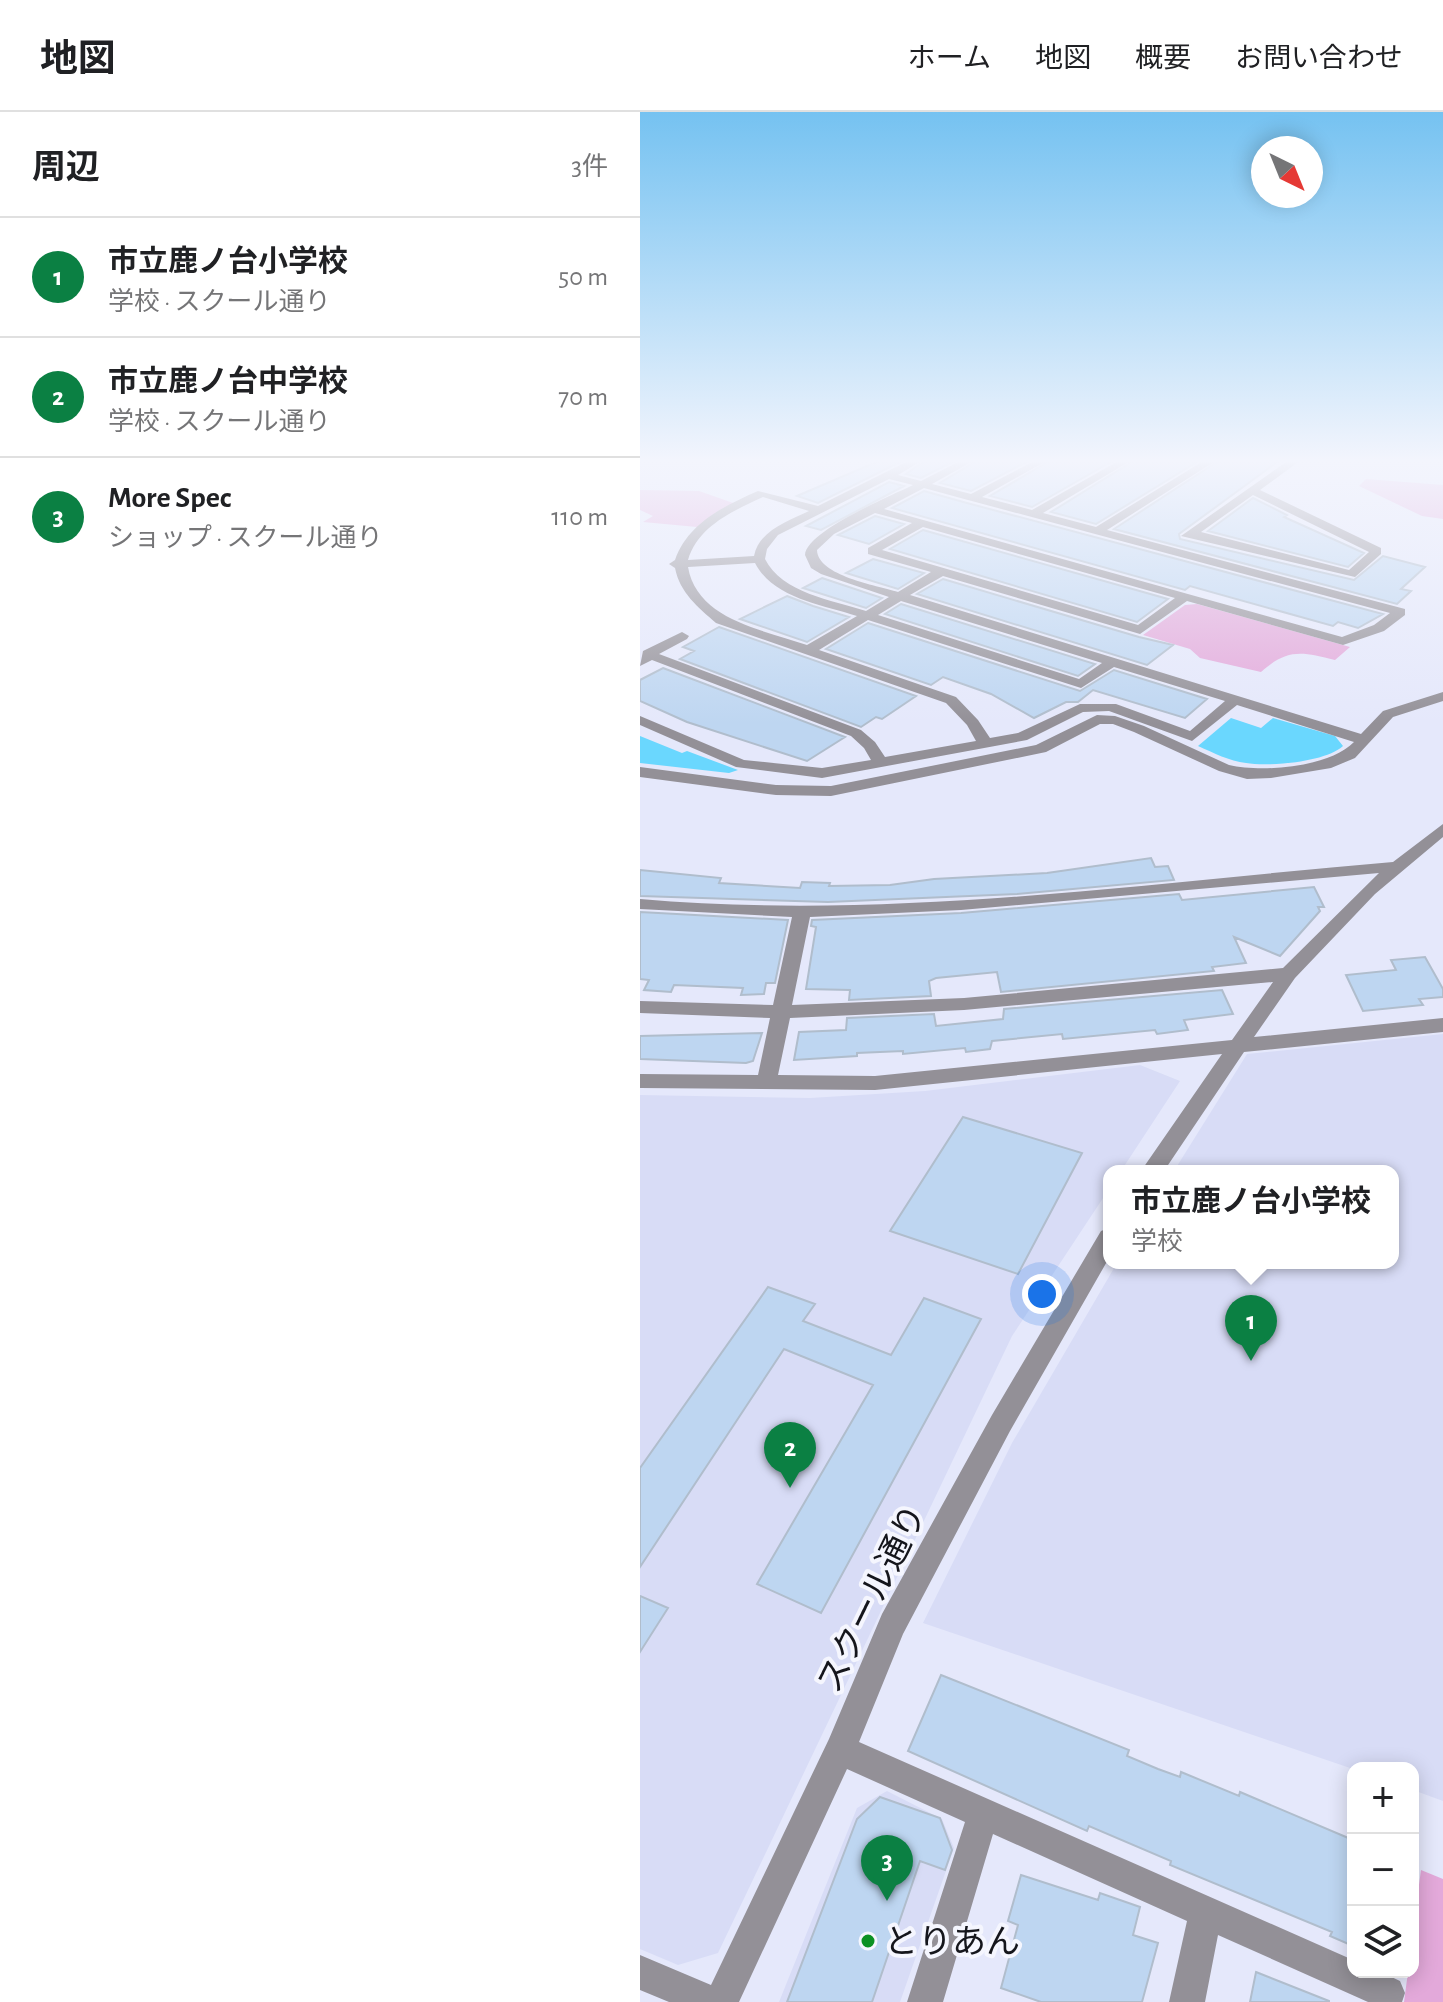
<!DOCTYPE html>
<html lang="ja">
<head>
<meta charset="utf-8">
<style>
	body { margin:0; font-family:"Alegreya Sans","Noto Sans JP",sans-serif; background:#f6f6f6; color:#202124 }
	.controls { position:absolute; right:24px; bottom:24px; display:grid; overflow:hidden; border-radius:16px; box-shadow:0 4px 20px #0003 }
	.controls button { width:72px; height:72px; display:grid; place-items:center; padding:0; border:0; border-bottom:2px solid #e0e0e0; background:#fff; color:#202124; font:40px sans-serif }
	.compass { position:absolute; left:611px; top:24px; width:72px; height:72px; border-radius:50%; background:#fff; box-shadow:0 4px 20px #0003; rotate:137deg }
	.you { position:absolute; left:402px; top:1182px; width:28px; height:28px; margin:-20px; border:6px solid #fff; border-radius:50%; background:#1a73e8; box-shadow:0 0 0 12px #1a73e833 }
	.badge { display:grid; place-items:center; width:52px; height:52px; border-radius:50%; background:#0b8043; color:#fff; font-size:26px; font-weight:700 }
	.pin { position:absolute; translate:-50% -66px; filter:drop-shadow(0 2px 4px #0008) }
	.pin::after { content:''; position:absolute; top:42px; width:28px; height:24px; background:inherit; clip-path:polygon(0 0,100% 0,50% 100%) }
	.popup { position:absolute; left:463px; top:1053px; width:296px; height:104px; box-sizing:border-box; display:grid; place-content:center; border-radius:16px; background:#fff; filter:drop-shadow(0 2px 6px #0005); font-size:26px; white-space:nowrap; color:#757577 }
	.popup b { font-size:30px; color:#202124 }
	.popup::after { content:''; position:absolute; left:50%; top:100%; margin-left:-16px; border:16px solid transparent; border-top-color:#fff }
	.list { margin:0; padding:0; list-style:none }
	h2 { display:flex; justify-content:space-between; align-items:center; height:104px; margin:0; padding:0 32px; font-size:34px }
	h2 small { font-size:26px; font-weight:400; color:#757577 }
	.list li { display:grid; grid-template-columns:52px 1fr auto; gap:24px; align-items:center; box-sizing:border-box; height:120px; padding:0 32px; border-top:2px solid #e0e0e0 }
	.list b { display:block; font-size:30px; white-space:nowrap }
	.list p { margin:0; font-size:26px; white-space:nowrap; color:#757577 }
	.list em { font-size:26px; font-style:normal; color:#757577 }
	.icon { flex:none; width:44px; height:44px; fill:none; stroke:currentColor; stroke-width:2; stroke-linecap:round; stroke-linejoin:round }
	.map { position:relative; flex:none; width:803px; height:1890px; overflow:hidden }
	header { display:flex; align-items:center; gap:48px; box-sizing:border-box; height:112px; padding:0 40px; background:#fff; border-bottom:2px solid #e0e0e0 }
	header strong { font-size:38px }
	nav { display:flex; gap:44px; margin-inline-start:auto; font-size:28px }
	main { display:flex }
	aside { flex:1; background:#fff }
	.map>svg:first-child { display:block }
	.built { fill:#d8dcf6 }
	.green { fill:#e3a9da }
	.water { fill:#6ad7fe }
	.building { fill:#bed6f1; stroke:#b0bdcc; stroke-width:2 }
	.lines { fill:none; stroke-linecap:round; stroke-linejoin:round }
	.minor { fill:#939097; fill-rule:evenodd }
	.poi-dot { fill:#0b9123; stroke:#f5f6fe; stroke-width:3 }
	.labels { text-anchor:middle; stroke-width:8; stroke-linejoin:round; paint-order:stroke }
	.near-street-label { font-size:34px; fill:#15161c; stroke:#f5f6fe }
	.near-poi-label { font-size:34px; fill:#15161c; stroke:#f5f6fe; text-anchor:start }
</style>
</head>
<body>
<header>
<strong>地図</strong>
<nav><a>ホーム</a><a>地図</a><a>概要</a><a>お問い合わせ</a></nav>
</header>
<main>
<aside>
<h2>周辺<small>3件</small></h2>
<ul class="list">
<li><span class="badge">1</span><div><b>市立鹿ノ台小学校</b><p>学校 · スクール通り</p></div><em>50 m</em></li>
<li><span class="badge">2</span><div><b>市立鹿ノ台中学校</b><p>学校 · スクール通り</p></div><em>70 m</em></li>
<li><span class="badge">3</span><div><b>More Spec</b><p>ショップ · スクール通り</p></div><em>110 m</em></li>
</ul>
</aside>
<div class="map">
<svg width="803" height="1890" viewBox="0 0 803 1890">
	<rect width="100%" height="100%" fill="#e5e8fb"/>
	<!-- built -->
	<path class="built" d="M803 922V1689L773 1678V1656L713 1657 283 1511 372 1331 477 1151H753V1059H534L607 942Z
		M500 953 540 969 481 1059H469V1077L372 1224 78 1841 38 1853 0 1837V983L170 986 285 979Z
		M247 1679 302 1707 314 1736 260 1890H139L217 1696Z"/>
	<!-- green -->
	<path class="green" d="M726 367 803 373V407L782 404 719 374Z
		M0 378 59 379 96 392 57 415 3 410 13 404 0 398Z
		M557 492 710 535 695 548C662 540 648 536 621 560L560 546 550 537 503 523 545 493Z
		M781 1758 803 1767V1890H764L768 1860H773V1817Z"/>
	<!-- water -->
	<path class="water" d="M591 606 621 616 633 606 695 624 703 634C686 650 629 655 606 651 589 649 574 641 558 634Z
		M0 624 42 641 47 639 98 658 89 661 0 651Z"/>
	<!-- building -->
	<path class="building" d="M241 348H264L178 391 157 384Z
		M286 348H316L281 366 266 362Z
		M338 348H390L331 379 300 371Z
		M411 348H474L392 395 350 384Z
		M495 348H560L456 412 411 400Z
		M580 348H640L539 422 540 427 714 468 743 444 785 455 761 477 771 479 757 492 474 417Z
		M249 370 264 374 181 418 166 414Z
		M284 379 327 391 743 502 718 516 698 510 693 514 550 474 545 478 252 396Z
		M613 386 647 403 644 405 724 441 708 455 568 419Z
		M235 404 264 412 229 432 198 423Z
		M283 418 528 487 497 510 250 437Z
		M233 447 284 461 258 477 206 461Z
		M182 466 242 486 226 496 163 476Z
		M303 467 499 525 533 533 507 553 277 482Z
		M147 484 173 494 209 505 167 530 100 507Z
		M261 492 455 552 438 564 245 502Z
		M228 511 440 579 474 558 567 587 545 606 453 578 438 590H426L394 606 351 582 303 565 291 573 186 537Z
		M79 515 276 584 242 607 236 605 221 615 40 547 54 539 43 535Z
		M23 556 205 625 167 649 47 610 0 589V568Z
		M511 746 515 755 528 754 534 768 377 782 188 790 0 784V758L81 766 79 771 160 776 162 770 190 771 189 774 250 773 294 767 407 761Z
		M674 775 684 795H678L680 799 640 844 594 825 606 851 572 855 574 859 361 880 357 860 296 866 289 869 291 884 209 888 210 878 166 877 176 815 171 814 172 808 321 801 539 782 542 788Z
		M0 800 148 808 135 871H126L124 882 101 883 103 876 34 873 31 880 4 878 9 868 0 867Z
		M785 845 803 877V885L779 887 783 893 723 899 706 863 756 858 751 848Z
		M582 878 593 902 544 908 548 918 517 922 515 918 423 927 422 922 352 929 350 937 326 940 325 936 263 942V939L217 941V944L154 948 159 920 206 918 207 906 294 902 296 914 363 907 364 897Z
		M122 921 113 949 106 951 0 947V924Z
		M323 1005 442 1041 378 1162 250 1119Z
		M128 1175 175 1192 163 1209 251 1243 284 1186 341 1207 181 1501 117 1472 233 1273 144 1237 0 1455V1356Z
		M0 1484 28 1496 0 1540Z
		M301 1563 489 1638 487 1644 518 1657 540 1665 541 1660 599 1684 600 1680 713 1728V1834L690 1824 692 1820 530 1753 531 1749 449 1714 447 1719 268 1639Z
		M240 1685 300 1706 312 1738 305 1758 280 1749 232 1890H147L217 1707Z
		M381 1763 458 1788 460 1781 500 1795 493 1823 518 1831 502 1890H401L361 1876 378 1813 368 1809Z
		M616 1860 689 1889V1890H610Z"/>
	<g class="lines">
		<!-- minor -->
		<path class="minor" d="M270 348H283L258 363 281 369 322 348H335L292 372 331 382 396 348H408L342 385 392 398 480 348H492L403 401 456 415 565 348H577L467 418 765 497V503L744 519 703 533 547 489 500 522 303 464 270 483 721 622 743 599 803 580V589L753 605 715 646 691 656 631 666 607 667 579 659 494 620 473 612H460L406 640 191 684 136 683 0 665V655L136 673 191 674 396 633 457 603 475 604 504 614 589 653C623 661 690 655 714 630L597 593 552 629 469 599 443 600 387 628 182 666 96 655 0 613V604L104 648 182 656 231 648 224 636 211 624 12 548 0 554 3 539 42 520 49 524 47 527 19 542 221 618 235 630 245 645 336 629 327 613 306 591 76 511C58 495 40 481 35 456L29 452 35 448C48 411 84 394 118 379L178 394ZM249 367 273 373C251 384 166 419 165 443L171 456 181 462 249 485 226 499C192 488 142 481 125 447L127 437 138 423ZM284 376 328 388 750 501 734 513 702 525 244 397ZM123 385 169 399C149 409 119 418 114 444L48 448C58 414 93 399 123 385ZM235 401 272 411 228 436V442L291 460 258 480C236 473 178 464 177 438L194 422ZM283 415 535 486 498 513 242 438ZM115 451C133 486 182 493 217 504L167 533C124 518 57 508 48 455ZM261 489 462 551 439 567 238 503ZM228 508 441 576 474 555 585 589 550 619 476 592H440L378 621 350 626 338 608 316 585 179 538Z
			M649 348H661L620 378 741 436V442L715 465 541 424ZM613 383 729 440 709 458 561 420Z
			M803 712V725L735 782 655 866 614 925 803 906V920L604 940 524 1059H501L582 942 235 978 0 976V962L118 963 130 906 0 901V889L133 893 152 805 0 797V787C251 809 503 771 753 750ZM739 761 643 856 324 886 152 893 170 805 321 798ZM633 870 592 928 235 964 138 963 150 906 324 898Z
			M469 1116V1146L370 1319 263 1522 219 1630 713 1848V1860H741L760 1869 765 1881 762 1890H728L578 1823 565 1890H529L547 1809 353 1722 303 1890H267L325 1710 207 1657 99 1890H29L0 1878V1843L71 1873 189 1627 242 1502 352 1303 461 1119Z"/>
	</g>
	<!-- sky -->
	<linearGradient id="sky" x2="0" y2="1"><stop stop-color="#75c2f1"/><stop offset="0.57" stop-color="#f3f5fd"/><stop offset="1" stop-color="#f3f5fd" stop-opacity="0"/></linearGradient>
	<rect width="803" height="612" fill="url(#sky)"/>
	<!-- markers -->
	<circle class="poi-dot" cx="228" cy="1829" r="8"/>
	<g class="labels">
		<!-- near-street labels -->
		<g class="near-street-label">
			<text transform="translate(231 1486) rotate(-64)" y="12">スクール通り</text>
		</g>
		<!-- near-poi labels -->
		<g class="near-poi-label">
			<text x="244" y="1841">とりあん</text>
		</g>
	</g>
</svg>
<div class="controls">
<button>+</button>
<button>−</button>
<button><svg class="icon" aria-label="layers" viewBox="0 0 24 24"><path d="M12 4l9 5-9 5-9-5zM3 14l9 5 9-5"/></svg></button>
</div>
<svg class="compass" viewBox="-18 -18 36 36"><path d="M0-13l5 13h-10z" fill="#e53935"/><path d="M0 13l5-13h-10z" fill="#757577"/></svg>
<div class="you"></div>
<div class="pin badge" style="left:611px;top:1249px">1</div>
<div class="popup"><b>市立鹿ノ台小学校</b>学校</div>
<div class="pin badge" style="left:150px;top:1376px">2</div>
<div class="pin badge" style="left:247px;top:1789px">3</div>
</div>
</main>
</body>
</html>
